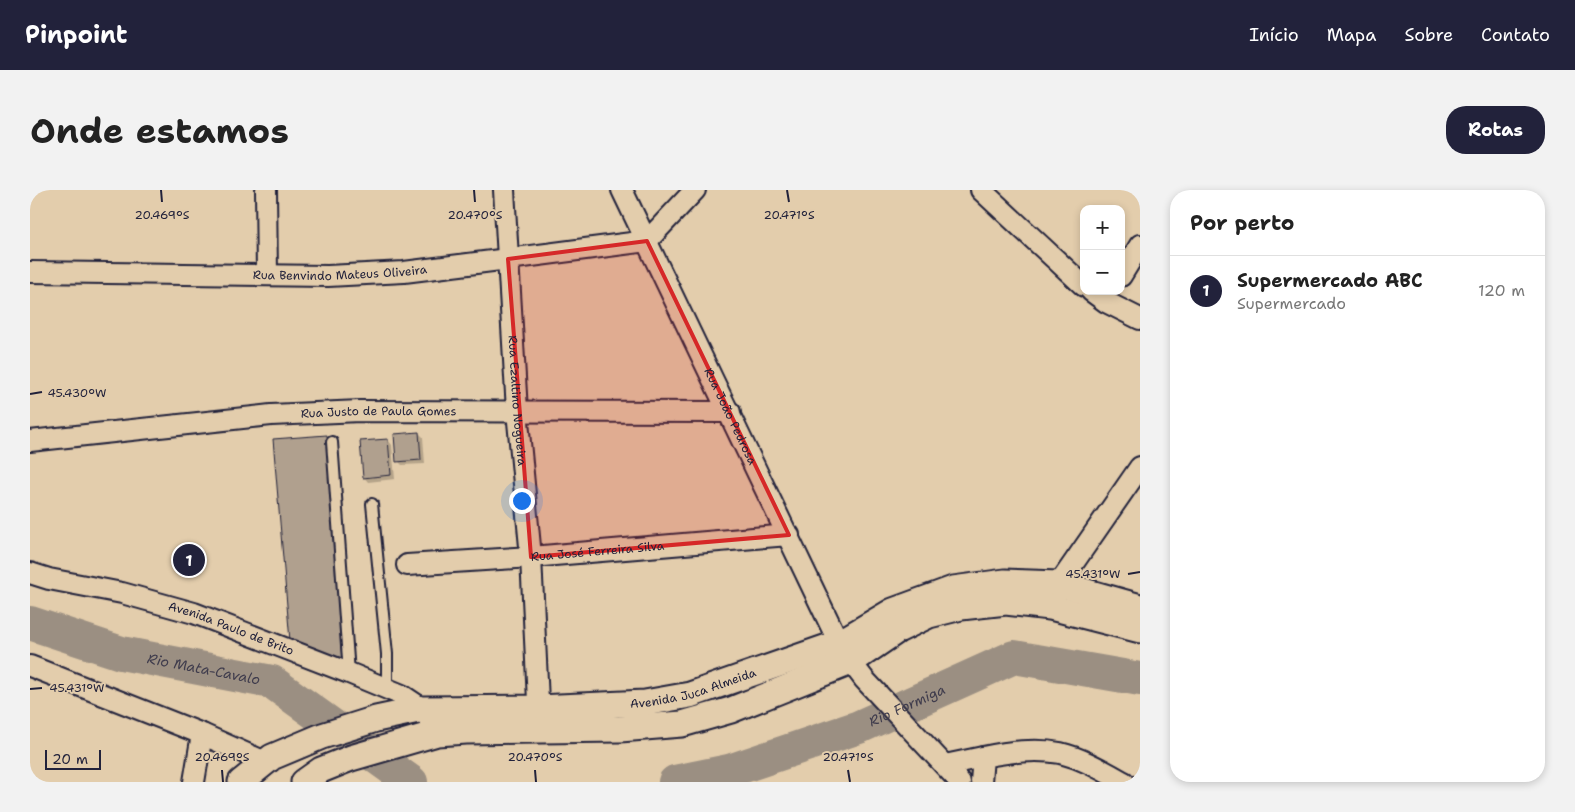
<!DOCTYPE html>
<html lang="pt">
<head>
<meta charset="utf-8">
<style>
	body { margin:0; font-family:"Shantell Sans",sans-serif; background:#f2f2f2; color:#222 }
	.controls { position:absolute; right:15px; top:15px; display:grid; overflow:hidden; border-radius:10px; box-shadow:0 2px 8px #0003 }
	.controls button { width:45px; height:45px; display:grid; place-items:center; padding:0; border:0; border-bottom:1px solid #e0e0e0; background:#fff; color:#222; font:25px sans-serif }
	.scale { position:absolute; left:15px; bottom:12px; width:56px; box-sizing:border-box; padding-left:5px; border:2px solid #22223b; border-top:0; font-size:14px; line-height:18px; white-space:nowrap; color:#22223b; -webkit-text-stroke:4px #e3cdac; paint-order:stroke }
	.you { position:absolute; left:491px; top:310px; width:18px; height:18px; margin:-12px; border:4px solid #fff; border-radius:50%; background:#1a73e8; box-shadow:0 0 0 8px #1a73e833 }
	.badge { display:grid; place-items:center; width:32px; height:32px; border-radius:50%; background:#22223b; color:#fff; font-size:16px; font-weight:700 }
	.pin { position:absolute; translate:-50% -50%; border:2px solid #fff; box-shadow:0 1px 5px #0006 }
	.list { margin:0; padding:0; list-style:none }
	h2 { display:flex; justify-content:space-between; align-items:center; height:65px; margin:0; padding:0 20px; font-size:21px }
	h2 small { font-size:16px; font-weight:400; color:#767676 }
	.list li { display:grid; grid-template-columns:32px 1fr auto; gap:15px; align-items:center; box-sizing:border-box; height:70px; padding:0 20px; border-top:1px solid #e0e0e0 }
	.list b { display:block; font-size:19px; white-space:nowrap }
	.list p { margin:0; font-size:16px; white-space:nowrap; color:#767676 }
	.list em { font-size:16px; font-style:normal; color:#767676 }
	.map { position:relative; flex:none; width:1110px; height:592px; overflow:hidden; border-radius:20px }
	header { display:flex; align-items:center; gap:30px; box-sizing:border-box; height:70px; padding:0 25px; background:#22223b; color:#fff }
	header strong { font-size:24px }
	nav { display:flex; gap:28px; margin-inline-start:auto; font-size:18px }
	.intro { display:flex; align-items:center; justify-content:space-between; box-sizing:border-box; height:120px; padding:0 30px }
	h1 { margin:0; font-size:35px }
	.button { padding:12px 22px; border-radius:20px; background:#22223b; color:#fff; font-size:18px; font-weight:700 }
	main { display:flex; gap:30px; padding:0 30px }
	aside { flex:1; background:#fff; border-radius:20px; box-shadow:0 2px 8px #0003 }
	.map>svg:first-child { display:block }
	.shadow { fill:#0003 }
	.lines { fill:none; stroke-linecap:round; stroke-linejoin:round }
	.river { stroke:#9b8f82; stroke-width:34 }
	.building { fill:#b0a08e; stroke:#22223b }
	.service-casing { stroke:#22223b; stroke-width:14 }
	.minor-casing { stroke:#22223b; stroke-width:24 }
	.tertiary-casing { stroke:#22223b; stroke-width:29 }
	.service { stroke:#e3cdac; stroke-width:10 }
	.minor { stroke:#e3cdac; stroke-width:20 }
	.tertiary { stroke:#e3cdac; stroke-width:25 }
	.marked { fill:#d62828; fill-opacity:0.2; stroke:#d62828; stroke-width:4; stroke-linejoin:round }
	.ticks { fill:none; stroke:#22223b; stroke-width:2 }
	.labels { text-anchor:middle; stroke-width:4; stroke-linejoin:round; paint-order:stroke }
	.street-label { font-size:12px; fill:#22223b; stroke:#e3cdac }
	.water-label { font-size:14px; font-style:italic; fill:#403d4d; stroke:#e3cdac }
	.ticks-label { font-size:12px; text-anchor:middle; fill:#22223b; stroke:#e3cdac; stroke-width:4; stroke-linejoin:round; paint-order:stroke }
</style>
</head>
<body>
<header>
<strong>Pinpoint</strong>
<nav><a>Início</a><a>Mapa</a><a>Sobre</a><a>Contato</a></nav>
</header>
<div class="intro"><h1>Onde estamos</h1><a class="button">Rotas</a></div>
<main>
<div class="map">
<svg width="1110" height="592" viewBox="0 0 1110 592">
	<rect width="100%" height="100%" fill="#e3cdac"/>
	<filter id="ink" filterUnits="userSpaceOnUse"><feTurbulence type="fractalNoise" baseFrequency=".02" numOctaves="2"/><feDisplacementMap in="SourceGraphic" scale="10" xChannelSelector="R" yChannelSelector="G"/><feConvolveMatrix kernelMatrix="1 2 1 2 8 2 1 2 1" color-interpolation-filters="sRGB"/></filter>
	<g filter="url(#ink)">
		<!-- shadow -->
		<path class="shadow" d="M389 243 393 247 395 274 372 275 368 271Z
			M296 246 305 255 321 477 270 459Z
			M358 250 362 255 365 289 338 292 334 287Z"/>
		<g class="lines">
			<!-- river -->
			<g class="river">
				<path id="s1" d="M0 433 91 463 242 492 381 592"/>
				<path id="s2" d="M645 592 699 581 829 537 984 467 1110 489"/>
			</g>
		</g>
		<!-- building -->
		<path class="building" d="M389 242 391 270 366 272 364 244Z
			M297 245 312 470 260 451 243 249Z
			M358 249 361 285 333 288 330 251Z"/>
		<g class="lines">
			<defs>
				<path id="service" d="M302 252 319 483
					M342 314 357 464V498"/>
				<g id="minor">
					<path d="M236 0 237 85"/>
					<path id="s3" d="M474 0 487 221 501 367 509 532"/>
					<path id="s4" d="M592 0 809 453 821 472 834 489 930 592"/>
					<path d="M951 0 1054 96"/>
					<path id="s5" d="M0 82 298 86 374 82 478 69 617 51 665 0"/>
					<path d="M1091 86 1110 55"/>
					<path d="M1061 101 1076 112 1110 129"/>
					<path id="s6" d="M0 251 241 225 330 221 700 222"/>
					<path id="s7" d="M377 375 501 367 759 345"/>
					<path id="s8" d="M0 383 19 389 92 403 164 423 319 483 372 505 393 519 407 543"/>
					<path d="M1024 407 1029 394 1110 277"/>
					<path d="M0 476 172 544 235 572"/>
					<path d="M915 575 953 567"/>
					<path d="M164 592 172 544"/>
					<path d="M951 592 953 567C978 562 1005 558 1030 563 1052 568 1074 581 1094 592"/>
				</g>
				<g id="tertiary">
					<path id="s9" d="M211 592 242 567 292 546 346 529 393 519 508 518 615 513 660 505 809 453 863 421 923 399 975 392 1029 394 1110 417"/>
					<path d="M274 592 291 580 321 568 407 543 436 541 590 539 652 534 701 520 821 472 868 440 899 425 931 417 976 412 1020 417 1110 440"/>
				</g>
			</defs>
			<!-- service casing -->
			<use href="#service" class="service-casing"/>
			<!-- minor casing -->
			<use href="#minor" class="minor-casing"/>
			<!-- tertiary casing -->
			<use href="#tertiary" class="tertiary-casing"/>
			<!-- service -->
			<use href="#service" class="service"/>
			<!-- minor -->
			<use href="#minor" class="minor"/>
			<!-- tertiary -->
			<use href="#tertiary" class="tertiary"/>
		</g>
	</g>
	<!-- marked area -->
	<path class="marked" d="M617 51 759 345 501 367 478 69Z"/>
	<!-- ticks -->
	<path class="ticks" d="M131 0 132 12M444 0 445 12M757 0 759 12M0 204 12 202M1098 384 1110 382M0 499 12 498M192 580 193 592M505 580 506 592M818 580 820 592"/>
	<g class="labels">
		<!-- street labels -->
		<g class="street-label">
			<text dy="4" stroke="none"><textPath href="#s5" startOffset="310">Rua Benvindo Mateus Oliveira</textPath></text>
			<text dy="4" stroke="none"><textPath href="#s3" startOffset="211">Rua Ezaltino Nogueira</textPath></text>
			<text dy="4" stroke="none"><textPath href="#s6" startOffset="350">Rua Justo de Paula Gomes</textPath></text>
			<text dy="4" stroke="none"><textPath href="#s4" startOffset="251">Rua João Pedrosa</textPath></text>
			<text dy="4" stroke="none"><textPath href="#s7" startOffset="191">Rua José Ferreira Silva</textPath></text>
			<text dy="4" stroke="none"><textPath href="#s8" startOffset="209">Avenida Paulo de Brito</textPath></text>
			<text dy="4" stroke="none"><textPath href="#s9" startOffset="471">Avenida Juca Almeida</textPath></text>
		</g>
		<!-- water labels -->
		<g class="water-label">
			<text dy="5" stroke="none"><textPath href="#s1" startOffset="180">Rio Mata-Cavalo</textPath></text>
			<text dy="5" stroke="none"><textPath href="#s2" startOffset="245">Rio Formiga</textPath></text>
		</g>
	</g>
	<g class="ticks-label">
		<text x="132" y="29">20.469°S</text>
		<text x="445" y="29">20.470°S</text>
		<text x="759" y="29">20.471°S</text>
		<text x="47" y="207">45.430°W</text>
		<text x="1063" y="388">45.431°W</text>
		<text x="47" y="502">45.431°W</text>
		<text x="192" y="571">20.469°S</text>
		<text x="505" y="571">20.470°S</text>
		<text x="818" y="571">20.471°S</text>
	</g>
</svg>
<div class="controls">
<button>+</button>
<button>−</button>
</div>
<div class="scale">20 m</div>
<div class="you"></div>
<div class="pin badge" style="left:159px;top:370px">1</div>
</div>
<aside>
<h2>Por perto<small></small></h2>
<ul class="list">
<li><span class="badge">1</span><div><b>Supermercado ABC</b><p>Supermercado</p></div><em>120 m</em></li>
</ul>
</aside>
</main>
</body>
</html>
